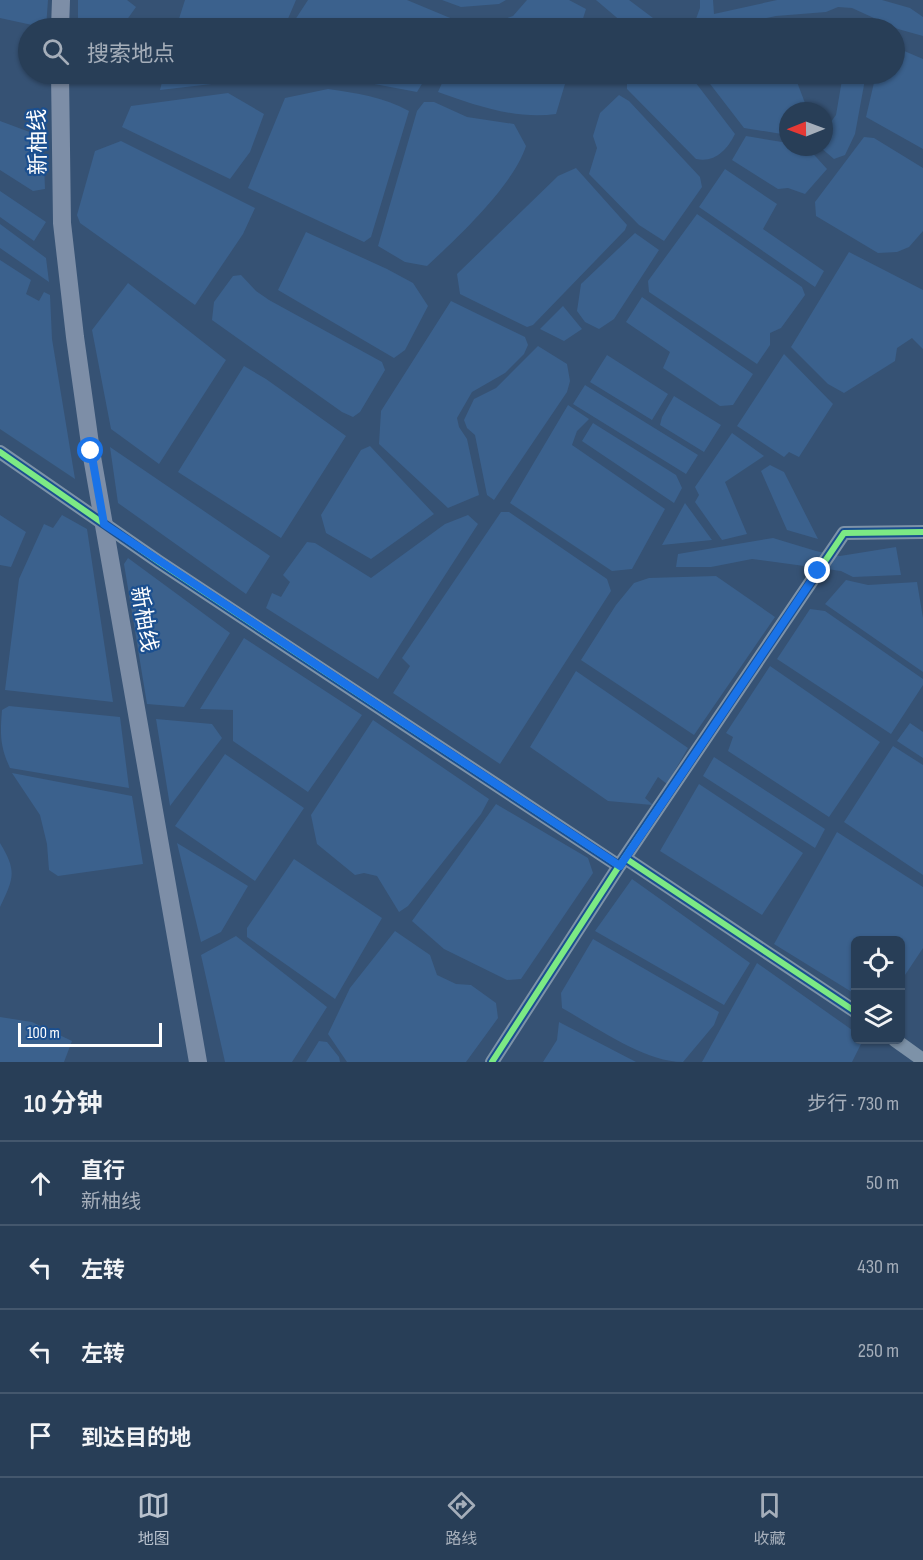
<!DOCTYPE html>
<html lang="zh">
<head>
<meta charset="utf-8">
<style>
	body { margin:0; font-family:"Sofia Sans Condensed","Noto Sans SC",sans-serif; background:#30455d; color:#f1f3f6 }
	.controls { position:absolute; right:18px; bottom:18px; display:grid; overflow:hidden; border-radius:9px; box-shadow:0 2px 4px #0004 }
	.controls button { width:54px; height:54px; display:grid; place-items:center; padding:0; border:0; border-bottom:2px solid #44576d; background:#283e57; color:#f1f3f6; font:30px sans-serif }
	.compass { position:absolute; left:779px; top:102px; width:54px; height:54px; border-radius:50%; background:#283e57; box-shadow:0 2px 4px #0004; rotate:269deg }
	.scale { position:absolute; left:18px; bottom:15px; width:144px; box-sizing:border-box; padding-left:6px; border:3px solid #fff; border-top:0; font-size:16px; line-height:21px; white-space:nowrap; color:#fff; -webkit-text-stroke:4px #1b4f8f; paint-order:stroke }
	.stop { position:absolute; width:18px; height:18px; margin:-14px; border:4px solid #1a73e8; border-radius:50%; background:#fff }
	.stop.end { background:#1a73e8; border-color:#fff; box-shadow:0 2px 6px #0008 }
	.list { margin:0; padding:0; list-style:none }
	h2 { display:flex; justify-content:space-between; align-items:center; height:78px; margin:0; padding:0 24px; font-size:26px }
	h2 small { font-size:20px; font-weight:400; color:#a5aeba }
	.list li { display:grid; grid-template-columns:39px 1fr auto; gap:18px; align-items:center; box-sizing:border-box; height:84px; padding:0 24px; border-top:2px solid #44576d }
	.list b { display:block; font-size:22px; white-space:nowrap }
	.list p { margin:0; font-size:20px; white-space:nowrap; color:#a5aeba }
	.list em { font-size:20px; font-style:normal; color:#a5aeba }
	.icon { flex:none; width:33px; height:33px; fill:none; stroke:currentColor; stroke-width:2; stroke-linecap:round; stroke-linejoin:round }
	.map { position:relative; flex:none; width:923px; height:1062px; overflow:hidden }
	.search { position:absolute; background:#283e57; box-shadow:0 2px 4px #0004; left:18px; right:18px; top:18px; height:66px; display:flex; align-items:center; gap:15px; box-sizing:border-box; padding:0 21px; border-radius:33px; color:#a5aeba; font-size:22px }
	.sheet { height:414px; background:#283e57 }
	nav { display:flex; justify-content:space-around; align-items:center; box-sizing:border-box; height:84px; border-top:2px solid #44576d; background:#283e57; font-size:16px; color:#a5aeba }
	nav a { display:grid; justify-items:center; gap:3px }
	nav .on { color:#b9c2ce }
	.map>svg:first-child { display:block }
	.water { fill:#3b618d }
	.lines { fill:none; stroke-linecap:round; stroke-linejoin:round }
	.minor { stroke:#7d92a8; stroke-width:14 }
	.major { stroke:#7d8ea7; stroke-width:18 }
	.cycleway-casing { stroke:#1b4f8f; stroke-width:10 }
	.cycleway { stroke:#7ce984; stroke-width:6 }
	.route { stroke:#1a73e8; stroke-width:8 }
	.labels { text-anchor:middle; stroke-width:4.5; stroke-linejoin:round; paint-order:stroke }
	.street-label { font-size:22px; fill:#fff; stroke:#1b4f8f }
</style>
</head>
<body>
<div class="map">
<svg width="923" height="1062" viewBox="0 0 923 1062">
	<rect width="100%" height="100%" fill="#365274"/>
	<!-- water -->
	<path class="water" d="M0 0H48L46 28 0 18Z
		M78 0H127L136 7 121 28H78Z
		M185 0H296L284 28H176Z
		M308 0H407L455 20 452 28H294L293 23Z
		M442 0H506L499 4 461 7Z
		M527 0H569L586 9 580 28H467L470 20H502L513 16Z
		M596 0H629L653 18 679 28 693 27 700 8V0H713L714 14 777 0H882L910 8 923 17V36L898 29 852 8 838 7 826 12 776 16 757 20 739 28H629Z
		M895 47 923 59V149L866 117 876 74H894Z
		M164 74H305L303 81 246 80 160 90Z
		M337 74H428L417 92 353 80Z
		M446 74H568L556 114C517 120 474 105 438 92Z
		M634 74H689L735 134C727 150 715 163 696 159L627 89V79Z
		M706 74H794L808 111H788V135L744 128 704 76Z
		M843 74H866L855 134 845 155 834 159 820 147H824V131L836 115Z
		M328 89C356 93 384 97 409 111L371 237 364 242 248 188 285 98Z
		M228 93 264 114 250 152 230 179 122 127 131 106Z
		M619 95 629 101 700 177 702 187 664 241 639 225 589 174 597 148 593 136 600 113Z
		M424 102H434L467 117 514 124 526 146C513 186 458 237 427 266L405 262 378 246 417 111Z
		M0 121 43 137 45 189 33 191 0 170Z
		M746 136 788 143V147H807L827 169 805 194 788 188 778 189 732 160Z
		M864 137 874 138 923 168V231L909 247 897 252 878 253 816 216 815 202Z
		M121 141 255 208 243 234 195 305 80 223 77 215 95 151Z
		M576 168 627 225 625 230 533 325 527 327 460 294 457 274 558 176Z
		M725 169 777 204 763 229 824 271 815 287 699 207Z
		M0 191 46 222 34 241 0 217Z
		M697 214 802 287 805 295 781 328 770 333V345L757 364 649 292 648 281Z
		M0 224 46 258 49 282 0 248Z
		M306 232 387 269 413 283 428 306 405 350 394 358 278 290Z
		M635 233 659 250 614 319 599 329 585 322 577 311 581 284Z
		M849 252 923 290V349L912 338 897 348 895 361 844 393 828 384 791 347Z
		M0 260 31 280 26 294 39 301 44 292 50 295 52 339 75 479 0 429Z
		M241 275 256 291 269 300 382 362 385 370 360 412 353 417 342 412 212 320 214 302 233 276Z
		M128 283 226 360 159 464 111 429 92 330Z
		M642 297 753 374 733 405 720 406 663 368 670 352 626 322Z
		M451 301 525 337 528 345 524 354 505 373 472 392 457 418 459 427 467 439 479 495 448 508 379 444 381 411Z
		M563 306 582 329 564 341 540 329Z
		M538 346 567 364 570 381 567 392 494 500 487 495 475 435 467 428 464 420 474 399 496 388Z
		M784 354 833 404 799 457 789 452 784 457 737 426Z
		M607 355 668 394 652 420 590 382Z
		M244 366 266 379 346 436 281 538 178 472Z
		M585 385 698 455 686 474 573 404Z
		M674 396 721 425 704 452 660 425 662 417Z
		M568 405 589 419 577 431 572 445 665 509 632 569 612 571 510 503Z
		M593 423 676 475 682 488 674 503 582 441Z
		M732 433 764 456 725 482 747 534 722 540 695 502 699 495 695 487Z
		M370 446 434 514 371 559 326 533 321 515 361 450Z
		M110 447 270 556 246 594 118 503Z
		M770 465 784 472 818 539 787 530 761 471Z
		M685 503 712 540 662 545Z
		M501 512H509L607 579 611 591 500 764 393 693 410 666 402 658Z
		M0 515 26 532 11 567 0 565Z
		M62 515 87 529 113 702 5 690 19 579 44 524 53 528Z
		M468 515 478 524 378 679 266 608 272 593 281 597 290 582 283 575 307 542 315 543 371 578 445 524Z
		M773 538 816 551 840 556 896 547 901 575 853 577 841 571 752 559 711 567H676L678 554Z
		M128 558 230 633 184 707 147 704 124 564Z
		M716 576 775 617 694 735 581 660 616 605 634 583 649 578Z
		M846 580 868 585 917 582 923 618V672L825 604Z
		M810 609 825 611 923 679V685L891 734 777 659Z
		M244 638 362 715 308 792 233 741V710L200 709Z
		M770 666 880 742 829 817 728 751 733 737 726 733Z
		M576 671 688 748 667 784 658 777 645 798 653 805 608 801 530 747Z
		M9 706 120 717 129 788 10 768C0 746 0 735 2 710Z
		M156 719 212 724 222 738 170 806Z
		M373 720 489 799 481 814 408 906 399 912 377 876 364 873 355 875 317 844 311 815Z
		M910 723 923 732V758L897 741Z
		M893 746 923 765V875L844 822Z
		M225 754 304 808 255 881 175 826Z
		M714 757 825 829 815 848 703 776Z
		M12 773 132 796 143 864 58 876 49 870 47 844 40 815Z
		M699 784 803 853 762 915 660 851Z
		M496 804 588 858 593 873 521 979 507 980 444 949 412 921Z
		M837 832 923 887V948L901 981 900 940H856L855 994 774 944Z
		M0 843C17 871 14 878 0 907Z
		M177 843 248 886 221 932 201 942Z
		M294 859 382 918 335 999 247 937V928Z
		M632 879 750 963 724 1005 595 931Z
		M395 931 430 955 437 975 456 984 471 985 496 1003 498 1018 466 1062H347L328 1034 350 988Z
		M236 936 327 1007 292 1062H225L201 955Z
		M593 939 719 1012 714 1025 683 1062C644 1062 596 1027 562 1008L561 993Z
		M757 963 855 1032 856 1040H863L852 1062H702Z
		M0 1017 32 1022 72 1041 64 1062H0Z
		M559 1022 636 1062H543L557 1040Z
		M319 1041 327 1042 339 1057 340 1062H306Z"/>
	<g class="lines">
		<!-- minor -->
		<path class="minor" d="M0 452 159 562 619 866 492 1062
			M625 858 856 1012
			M619 866 844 533 923 532
			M895 1040 923 1060"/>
		<!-- major -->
		<path class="major" d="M60 28 61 0
			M60 74 62 223 75 337 91 451 198 1062"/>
		<defs>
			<path id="cycleway" d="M0 452 159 562 619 866 492 1062
				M625 858 856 1012
				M619 866 844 533 923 532"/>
		</defs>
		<!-- cycleway casing -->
		<use href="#cycleway" class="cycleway-casing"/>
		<!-- cycleway -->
		<use href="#cycleway" class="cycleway"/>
	</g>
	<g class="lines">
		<!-- route -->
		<path class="route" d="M91 451 104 524 620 866 818 571"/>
	</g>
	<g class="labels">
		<!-- street labels -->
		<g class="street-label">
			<text transform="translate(37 142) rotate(-91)" y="8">新柚线</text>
			<text transform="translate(145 619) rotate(80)" y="8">新柚线</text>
		</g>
	</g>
</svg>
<div class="controls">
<button><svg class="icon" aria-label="locate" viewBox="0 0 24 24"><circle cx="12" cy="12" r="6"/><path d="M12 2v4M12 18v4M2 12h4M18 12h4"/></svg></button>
<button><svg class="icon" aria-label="layers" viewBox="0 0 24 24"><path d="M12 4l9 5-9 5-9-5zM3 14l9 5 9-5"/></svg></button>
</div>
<svg class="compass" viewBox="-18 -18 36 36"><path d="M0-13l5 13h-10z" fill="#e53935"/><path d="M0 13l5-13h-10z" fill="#a5aeba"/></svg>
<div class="scale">100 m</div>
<div class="stop" style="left:91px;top:451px"></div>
<div class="stop end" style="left:818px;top:571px"></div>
<div class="search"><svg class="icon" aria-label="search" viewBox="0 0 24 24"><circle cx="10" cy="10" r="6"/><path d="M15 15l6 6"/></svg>搜索地点</div>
</div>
<section class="sheet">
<h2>10 分钟<small>步行 · 730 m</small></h2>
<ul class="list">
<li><svg class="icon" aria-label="ahead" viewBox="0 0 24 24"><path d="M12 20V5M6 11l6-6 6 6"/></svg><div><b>直行</b><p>新柚线</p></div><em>50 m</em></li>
<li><svg class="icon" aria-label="left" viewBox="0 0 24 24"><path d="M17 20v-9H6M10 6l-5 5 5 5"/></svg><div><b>左转</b></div><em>430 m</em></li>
<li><svg class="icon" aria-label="left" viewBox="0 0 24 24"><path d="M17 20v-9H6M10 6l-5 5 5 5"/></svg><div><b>左转</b></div><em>250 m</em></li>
<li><svg class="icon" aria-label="arrive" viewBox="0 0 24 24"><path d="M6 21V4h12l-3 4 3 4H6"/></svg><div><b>到达目的地</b></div></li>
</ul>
</section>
<nav>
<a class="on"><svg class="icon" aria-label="map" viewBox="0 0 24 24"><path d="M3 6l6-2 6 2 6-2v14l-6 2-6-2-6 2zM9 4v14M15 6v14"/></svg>地图</a>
<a><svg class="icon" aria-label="directions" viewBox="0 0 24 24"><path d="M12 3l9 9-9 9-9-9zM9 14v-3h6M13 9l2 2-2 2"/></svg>路线</a>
<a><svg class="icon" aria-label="saved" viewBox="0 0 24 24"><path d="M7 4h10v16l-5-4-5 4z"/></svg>收藏</a>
</nav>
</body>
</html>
